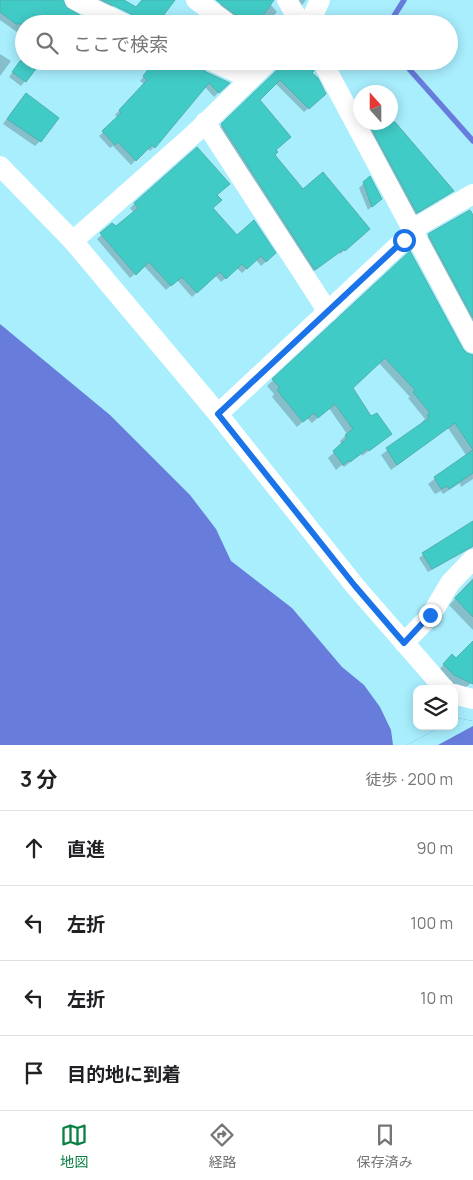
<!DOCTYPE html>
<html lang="ja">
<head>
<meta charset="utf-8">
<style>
	body { margin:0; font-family:Manrope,"Noto Sans JP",sans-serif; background:#f6f6f6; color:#202124 }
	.controls { position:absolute; right:15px; bottom:15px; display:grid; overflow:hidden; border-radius:10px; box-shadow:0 2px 12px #0003 }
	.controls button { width:45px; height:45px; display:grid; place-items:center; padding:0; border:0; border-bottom:1px solid #e0e0e0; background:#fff; color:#202124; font:25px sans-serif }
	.compass { position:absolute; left:353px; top:85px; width:45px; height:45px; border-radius:50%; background:#fff; box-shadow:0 2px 12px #0003; rotate:339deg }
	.stop { position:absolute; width:15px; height:15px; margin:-11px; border:4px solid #1a73e8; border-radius:50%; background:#fff }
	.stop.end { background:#1a73e8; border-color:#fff; box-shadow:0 1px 5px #0008 }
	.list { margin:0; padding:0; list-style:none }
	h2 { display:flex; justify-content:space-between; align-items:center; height:65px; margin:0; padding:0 20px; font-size:21px }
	h2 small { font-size:16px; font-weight:400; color:#757577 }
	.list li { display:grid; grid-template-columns:32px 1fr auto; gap:15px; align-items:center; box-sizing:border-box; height:75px; padding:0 20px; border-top:1px solid #e0e0e0 }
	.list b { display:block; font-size:19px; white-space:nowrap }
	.list em { font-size:16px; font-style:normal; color:#757577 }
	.icon { flex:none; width:28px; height:28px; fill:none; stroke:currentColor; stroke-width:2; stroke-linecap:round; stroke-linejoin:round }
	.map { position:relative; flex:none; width:473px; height:745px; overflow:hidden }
	.search { position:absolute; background:#fff; box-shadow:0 2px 12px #0003; left:15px; right:15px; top:15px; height:55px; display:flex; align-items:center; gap:12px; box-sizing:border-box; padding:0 18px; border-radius:28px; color:#757577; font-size:19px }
	.sheet { height:365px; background:#fff }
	nav { display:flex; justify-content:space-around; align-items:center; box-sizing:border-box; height:70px; border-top:1px solid #e0e0e0; background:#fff; font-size:14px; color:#757577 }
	nav a { display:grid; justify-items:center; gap:2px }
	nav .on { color:#0b8043 }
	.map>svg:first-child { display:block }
	.water { fill:#677cdb }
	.pier { fill:#a8eefd }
	.shadow { fill:#0003 }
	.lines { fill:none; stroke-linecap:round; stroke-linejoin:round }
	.stream { stroke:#677cdb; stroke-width:5.5 }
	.building { fill:#41cbc7; stroke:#4fb0ad }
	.minor { stroke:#fff; stroke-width:20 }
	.route { stroke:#1a73e8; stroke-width:6 }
</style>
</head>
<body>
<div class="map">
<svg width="473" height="745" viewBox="0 0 473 745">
	<rect width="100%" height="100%" fill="#a8eefd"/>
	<!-- water -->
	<path class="water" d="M0 324 110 415 190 495 216 529 231 561 292 608 342 667 364 685 380 707 391 730 393 745H0Z
		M457 718 473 721V745H407L442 726H454V720Z"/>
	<!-- pier -->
	<path class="pier" d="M457 718 473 721V726L438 745H407L442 726H454V720Z"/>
	<!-- shadow -->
	<path class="shadow" d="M0 0H53L24 24V37L0 20Z
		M90 0H117L110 10Z
		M142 0H173L159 19 168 24H132L128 19Z
		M223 0H267L277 12 272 17 278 24H236L218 8Z
		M294 0H306L299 9Z
		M0 54 11 61 0 76Z
		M24 56 25 81 21 86 9 77Z
		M156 61 201 69 228 83 214 97 205 87 154 147 150 151 147 148 131 165 113 146 110 148 99 136 118 118 115 115 144 84 140 81Z
		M276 61H309L311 73 320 98 304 112 275 83 258 100 275 151 273 155 303 190 365 234 340 254 339 252 310 274 217 130 274 75 277 69Z
		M21 99 40 141 35 146 3 124Z
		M390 120 405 134 453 191 448 195 412 217 362 122H390Z
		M197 149 216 195 212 209 237 237 270 258 261 266 256 260 242 273 237 268 221 282 215 275 192 297 177 280 166 290 144 266 130 278 97 239 112 225 116 228 134 213 130 208Z
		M364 183 376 203 368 210 359 188Z
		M473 217V334L423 241 429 235Z
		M410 253 462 350 467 354 473 356V479L461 487 460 483 443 494 441 491 435 494 428 484 466 455 448 428 391 470 381 455 423 424 422 422 425 419 408 398 410 397 379 363 352 388 371 418 390 434 362 456 361 454 344 467 342 465 336 470 328 458 342 445 340 441 347 434 329 408 312 423 307 418 297 427 272 397 274 394 267 386Z
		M473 522V547L428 572 419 558Z
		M473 578V630L449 605 455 599 454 598Z
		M473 642V678L471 683 464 689 447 682 437 672 446 662 456 659Z"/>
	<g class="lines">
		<!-- stream -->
		<path class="stream" d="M389 24 404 0
			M402 61 473 141"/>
	</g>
	<!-- building -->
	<path class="building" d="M0 0H63L66 7 83 17 78 24H16L0 12Z
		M102 0H124L136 7 142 0H175L157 24H137L135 18 131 14Z
		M216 0H274L257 24H241L236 15Z
		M20 61H42L26 82 12 72Z
		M155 61H199L201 68 206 72 230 83 219 93 209 83 155 148 152 145 136 161 118 142 115 145 102 131 121 113 119 110 147 80 143 76Z
		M281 61H310L314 71 312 73 318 78 326 94 309 109 280 80 260 100 291 137 276 150 278 152 275 155 303 189 323 172 370 229 345 251 344 249 315 270 221 124 277 70Z
		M26 93 59 118 41 142 7 119Z
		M374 122H395L454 191 417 213 370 126Z
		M197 147 230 184 217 195 222 200 213 208 237 235 254 220 276 253 266 262 261 256 247 269 242 264 226 279 220 272 197 293 182 277 171 286 149 262 136 275 100 233 112 223 116 226 138 208 134 203Z
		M370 176 382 199 372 207 363 182Z
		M470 210 473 215V318L428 234Z
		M410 251 463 349 467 353 473 355V473L449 489 447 486 441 489 434 477 473 450 455 423 397 465 386 448 429 418 427 415 430 413 413 392 415 390 385 358 353 388 371 416 377 413 392 434 369 451 367 449 350 462 349 460 343 465 333 451 347 438 345 435 353 429 335 404 318 418 314 413 303 422 277 390 280 388 272 379Z
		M473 521V546L432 569 422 553Z
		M473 580V617L455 598Z
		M473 641V684L454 675 443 664 452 654 456 658Z"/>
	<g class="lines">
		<!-- minor -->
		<path class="minor" d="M75 0 125 24
			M196 0 229 24
			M287 0 301 24
			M309 24 320 0
			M211 61 251 79
			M322 61 473 343
			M205 122 328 312
			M0 166 73 241 218 414 355 586 442 686 445 689
			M73 241 195 133 269 61
			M218 414 404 240 413 229 473 194
			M404 643 431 615 450 583 473 559
			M454 694 473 699"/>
	</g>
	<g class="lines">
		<!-- route -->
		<path class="route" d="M404 240 218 414 355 586 404 643 430 615"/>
	</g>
</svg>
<div class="controls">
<button><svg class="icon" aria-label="layers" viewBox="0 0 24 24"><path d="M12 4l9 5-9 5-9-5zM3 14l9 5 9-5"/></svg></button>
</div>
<svg class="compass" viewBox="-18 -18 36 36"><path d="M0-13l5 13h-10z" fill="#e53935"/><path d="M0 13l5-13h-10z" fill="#757577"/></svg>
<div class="stop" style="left:404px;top:240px"></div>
<div class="stop end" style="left:430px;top:615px"></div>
<div class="search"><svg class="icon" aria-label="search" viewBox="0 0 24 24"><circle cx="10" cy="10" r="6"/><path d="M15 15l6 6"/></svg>ここで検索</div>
</div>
<section class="sheet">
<h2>3 分<small>徒歩 · 200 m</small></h2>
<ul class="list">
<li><svg class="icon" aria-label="ahead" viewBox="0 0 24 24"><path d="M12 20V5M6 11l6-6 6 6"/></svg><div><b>直進</b></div><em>90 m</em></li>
<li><svg class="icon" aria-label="left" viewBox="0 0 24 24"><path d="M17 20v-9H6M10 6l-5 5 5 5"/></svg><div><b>左折</b></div><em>100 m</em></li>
<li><svg class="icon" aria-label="left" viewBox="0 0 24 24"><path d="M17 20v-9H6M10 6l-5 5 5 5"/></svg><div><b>左折</b></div><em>10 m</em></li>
<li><svg class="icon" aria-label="arrive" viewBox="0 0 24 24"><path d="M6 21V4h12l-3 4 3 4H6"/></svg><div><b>目的地に到着</b></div></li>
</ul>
</section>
<nav>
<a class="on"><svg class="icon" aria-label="map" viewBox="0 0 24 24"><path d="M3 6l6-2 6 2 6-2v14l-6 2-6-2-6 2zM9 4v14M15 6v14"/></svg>地図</a>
<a><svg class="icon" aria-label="directions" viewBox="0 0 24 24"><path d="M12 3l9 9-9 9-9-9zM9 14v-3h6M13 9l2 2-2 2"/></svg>経路</a>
<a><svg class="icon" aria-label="saved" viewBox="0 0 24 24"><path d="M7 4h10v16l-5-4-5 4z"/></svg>保存済み</a>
</nav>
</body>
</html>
